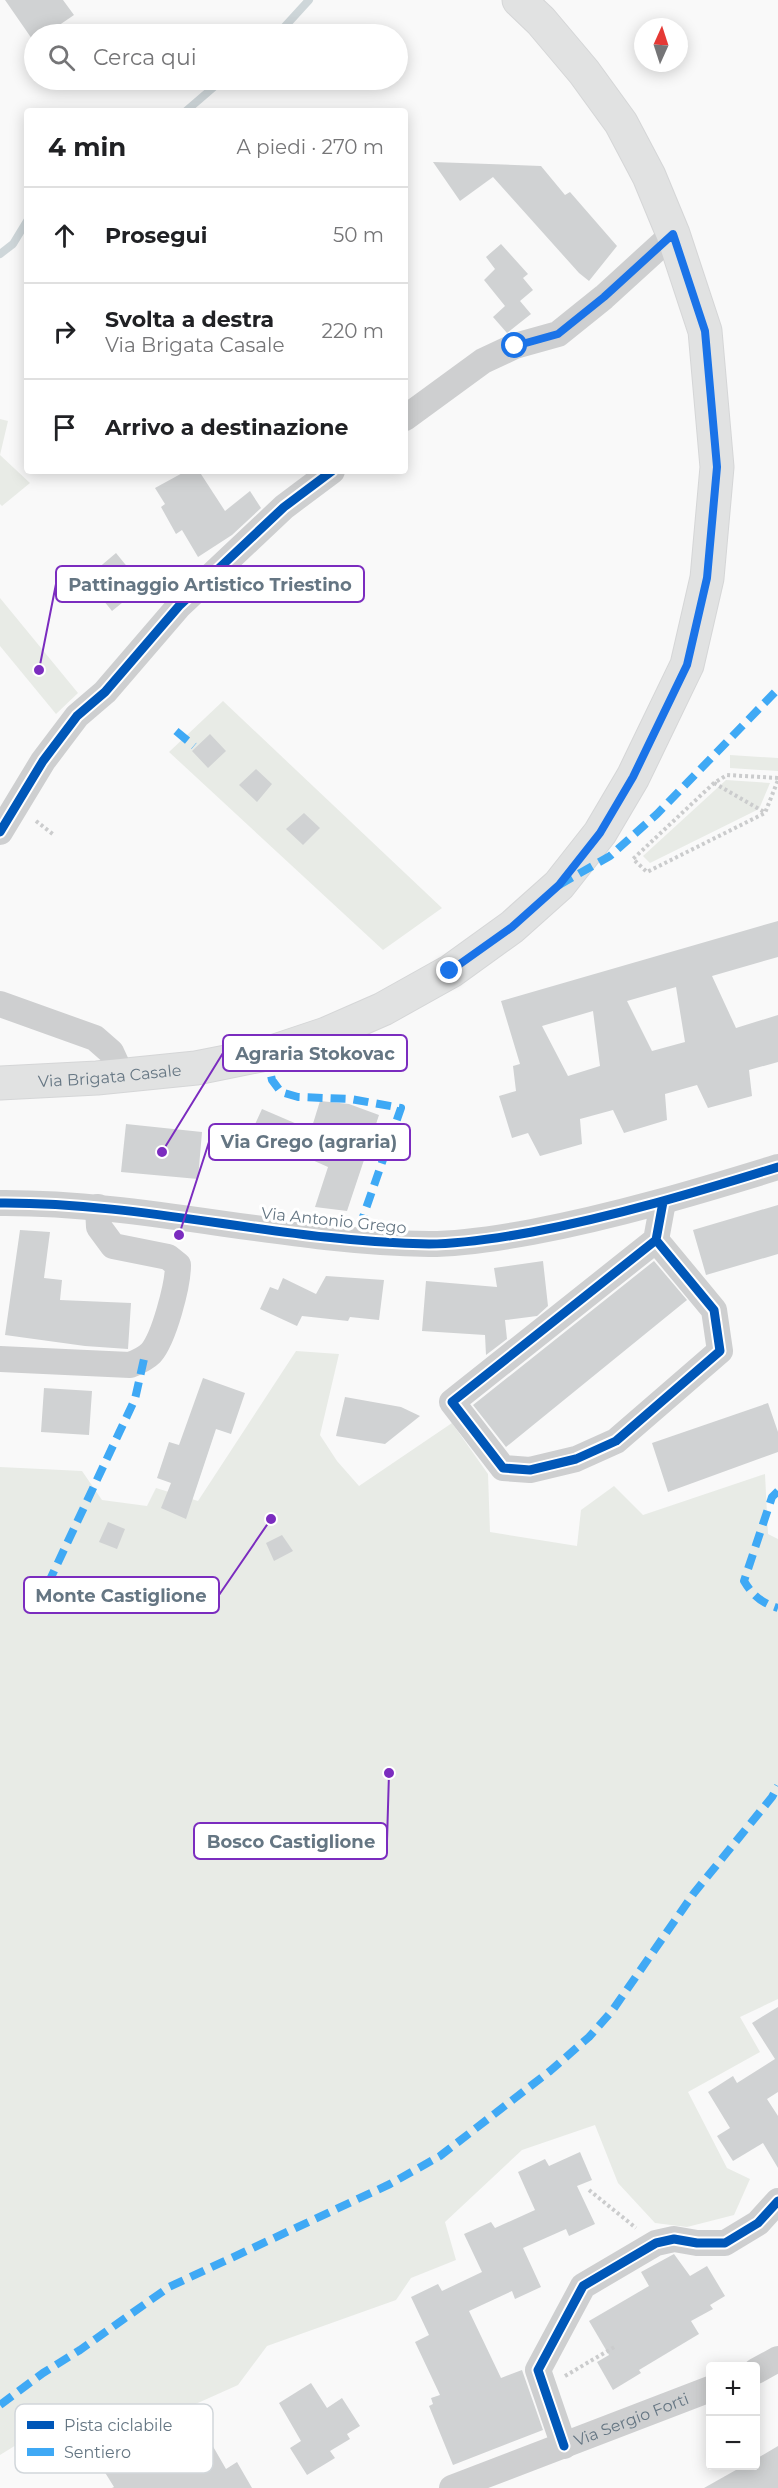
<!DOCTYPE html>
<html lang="it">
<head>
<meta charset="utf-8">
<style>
	body { margin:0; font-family:Montserrat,sans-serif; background:#f6f6f6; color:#202124 }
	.controls { position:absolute; right:18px; bottom:18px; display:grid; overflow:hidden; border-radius:6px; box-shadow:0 3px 15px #0003 }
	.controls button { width:54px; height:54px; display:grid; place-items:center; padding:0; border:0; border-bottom:2px solid #e0e0e0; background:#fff; color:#202124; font:30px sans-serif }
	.compass { position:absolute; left:634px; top:18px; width:54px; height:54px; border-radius:50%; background:#fff; box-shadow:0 3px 15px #0003; rotate:3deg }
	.stop { position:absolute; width:18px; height:18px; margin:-14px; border:4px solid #1a73e8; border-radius:50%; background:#fff }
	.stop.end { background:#1a73e8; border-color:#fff; box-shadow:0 2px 6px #0008 }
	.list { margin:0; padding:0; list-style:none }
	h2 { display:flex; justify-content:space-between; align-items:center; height:78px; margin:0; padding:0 24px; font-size:26px }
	h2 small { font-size:20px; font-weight:400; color:#757577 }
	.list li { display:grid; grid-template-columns:39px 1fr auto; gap:18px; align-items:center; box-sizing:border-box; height:96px; padding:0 24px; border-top:2px solid #e0e0e0 }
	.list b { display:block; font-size:22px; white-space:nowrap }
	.list p { margin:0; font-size:20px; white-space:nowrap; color:#757577 }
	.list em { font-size:20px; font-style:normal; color:#757577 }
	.icon { flex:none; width:33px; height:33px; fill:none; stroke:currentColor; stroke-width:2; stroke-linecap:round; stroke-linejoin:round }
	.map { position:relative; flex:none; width:778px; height:2488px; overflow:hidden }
	.search { position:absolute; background:#fff; box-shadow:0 3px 15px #0003; left:24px; top:24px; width:384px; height:66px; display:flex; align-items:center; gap:15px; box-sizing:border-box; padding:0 21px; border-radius:33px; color:#757577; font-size:22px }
	.panel { position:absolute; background:#fff; box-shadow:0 3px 15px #0003; left:24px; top:108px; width:384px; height:366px; border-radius:6px }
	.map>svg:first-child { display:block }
	.green { fill:#e8ebe6 }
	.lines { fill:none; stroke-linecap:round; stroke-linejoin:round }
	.stream { stroke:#ced6d9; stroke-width:8 }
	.building { fill:#d0d2d3; fill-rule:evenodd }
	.major-casing { stroke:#d5d6d7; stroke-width:35 }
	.path { stroke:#cbcccd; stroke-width:4; stroke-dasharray:3 3; stroke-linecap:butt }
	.minor { stroke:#cecfd0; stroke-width:26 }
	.major { stroke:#e1e2e2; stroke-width:33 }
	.quiet { stroke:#3fa9f5; stroke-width:8; stroke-dasharray:15 8; stroke-linecap:butt }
	.cycleway-casing { stroke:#fff; stroke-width:13 }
	.cycleway { stroke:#0057b8; stroke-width:9 }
	.route { stroke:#1a73e8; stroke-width:8 }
	.labels { text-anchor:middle; stroke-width:6; stroke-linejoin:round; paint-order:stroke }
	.street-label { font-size:16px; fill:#657683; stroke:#fff }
	.key { fill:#fff; stroke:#d1d6da; stroke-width:1.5 }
	.key-label { font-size:16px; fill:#657683 }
	.leader { fill:none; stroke:#7b2cbf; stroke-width:2 }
	.callout-dot { fill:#7b2cbf; stroke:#fff; stroke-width:2 }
	.callout { fill:#fff; stroke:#7b2cbf; stroke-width:2 }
	.callout-label { font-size:18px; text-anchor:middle; font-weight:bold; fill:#657683 }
</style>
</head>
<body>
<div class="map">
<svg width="778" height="2488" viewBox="0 0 778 2488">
	<rect width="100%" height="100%" fill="#f9f9f9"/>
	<!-- green -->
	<path class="green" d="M0 419 8 421 0 455 30 483 2 506 0 504Z
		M0 598 78 693 56 714 0 646Z
		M223 701 442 908 383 950 169 752Z
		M730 755 778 758V771L730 768Z
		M726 780 770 783 759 809 650 863 643 856Z
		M296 1351 339 1354 320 1435 337 1461 359 1486 452 1423 488 1474 490 1532 577 1546 581 1510 614 1486 643 1515 765 1474 768 1534 778 1539V1999L740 2017 760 2052 688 2092 727 2168 750 2179 734 2215 687 2227 655 2223 618 2183 595 2125 522 2150 445 2222 456 2260 411 2278 396 2300 267 2346 238 2385 84 2454 56 2446 21 2442 0 2455V1467L82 1471 102 1500 147 1506 156 1488 198 1501Z"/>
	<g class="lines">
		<!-- stream -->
		<path class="stream" d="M278 34 309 0
			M186 111 222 80
			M0 254 13 244 27 221"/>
	</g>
	<!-- building -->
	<path class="building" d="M5 0H63L74 15 52 30 50 27 39 34H34L32 39Z
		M433 162 541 166 565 195 570 192 617 246 589 281 579 273 493 177 460 201Z
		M501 244 528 274 523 278 533 290 520 301 531 314 507 333 493 317 505 306 484 280 495 269 486 257Z
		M186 471H199L225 511 250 491 261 508 232 535 198 557 182 530 176 534 161 507 165 504 155 488Z
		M116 553 143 586 112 611 95 590 99 586 90 575Z
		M210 734 226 751 208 768 192 751Z
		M256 769 272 784 257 802 239 785Z
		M304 813 320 828 303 845 286 829Z
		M778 921V957L712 976 736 1028 778 1015V1062L749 1070 752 1096 708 1108 697 1085 665 1094 667 1120 624 1133 613 1110 580 1119 582 1144 540 1156 528 1133 512 1138 499 1096 516 1091 513 1066 520 1064 501 1001ZM676 987 685 1042 652 1051 627 1001ZM593 1011 600 1066 568 1076 542 1026Z
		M320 1101 349 1104 379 1115 347 1211 315 1207 328 1167 251 1133 262 1109 311 1130Z
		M126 1124 202 1132 198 1179 121 1172Z
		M778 1205V1254L706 1275 693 1230Z
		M20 1230 50 1232 44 1278 62 1280 60 1300 131 1303 128 1349 85 1346 5 1335Z
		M543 1261 548 1306 537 1316 505 1320 507 1339 486 1355 485 1335 422 1331 426 1281 497 1287 494 1268Z
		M654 1261 687 1300 506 1447 473 1405Z
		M326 1276 384 1280 379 1320 350 1317 348 1321 302 1316 297 1326 260 1309 270 1287 278 1290 283 1278 316 1294Z
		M203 1378 245 1393 231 1434 216 1429 186 1519 161 1508 171 1483 157 1478 169 1442 179 1445Z
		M44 1388 92 1391 89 1435 41 1432Z
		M345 1397 401 1407 420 1416 385 1444 336 1436Z
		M768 1403 778 1432V1452L668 1492 652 1443Z
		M108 1522 125 1529 117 1549 99 1542Z
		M282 1535 293 1551 274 1561 266 1543Z
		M778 2007V2092L767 2099 778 2116V2168L763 2143 733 2161 717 2136 730 2128 708 2092 733 2076 737 2083 775 2059 752 2023Z
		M580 2152 592 2180 577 2186 595 2224 569 2236 566 2229 523 2248 541 2287 515 2299 512 2291 469 2311 501 2378 522 2370 543 2430 453 2465 429 2406 433 2404 431 2398 440 2395 415 2342 429 2335 411 2297 438 2284 442 2291 482 2272 464 2234 491 2222 495 2228 535 2210 518 2172 545 2159 549 2166Z
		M674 2254 690 2276 707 2266 725 2296 710 2305 713 2309 691 2321 699 2334 639 2370 641 2373 613 2390 597 2362 609 2355 589 2321 649 2286 641 2272Z
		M311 2383 327 2408 342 2398 360 2426 347 2434 350 2439 330 2451 335 2458 307 2475 290 2448 301 2441 279 2403Z
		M203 2429 226 2469 237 2462 252 2488H112L114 2487 96 2458 130 2439 146 2466Z
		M778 2446V2488H704L743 2466H756V2459Z"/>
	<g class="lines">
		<defs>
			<g id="major">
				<path id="s2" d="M0 1083 97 1078 196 1068 266 1054 326 1034 383 1009 451 971 512 927 559 885 600 833 633 777 687 665 707 578 717 467 705 331 673 234 649 176 621 123 584 72 541 21 519 0"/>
			</g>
		</defs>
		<!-- major casing -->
		<use href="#major" class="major-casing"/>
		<!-- path -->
		<path class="path" d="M778 778 727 775 714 783 633 859 647 872 765 813 778 780
			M714 783 764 812
			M36 821 54 835
			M589 2190 636 2228
			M565 2376 616 2346"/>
		<!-- minor -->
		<g class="minor">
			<path d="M405 418 483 361 515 346 558 334 604 297 673 234"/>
			<path d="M0 832 43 761 77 716 105 692 179 606 284 507 332 471"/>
			<path d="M0 1004 95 1038 111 1052 122 1076"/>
			<path d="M0 1203C144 1202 285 1242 429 1244 463 1244 499 1238 532 1232 616 1216 697 1192 778 1167"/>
			<path d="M656 1240 714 1310 720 1351 616 1441 576 1459 530 1470 503 1468 452 1402 656 1240 663 1202"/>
			<path d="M0 1359 130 1365C138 1362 145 1359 151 1353 164 1338 178 1285 178 1265L168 1257 113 1246 99 1227 98 1207"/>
			<path d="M756 2371 778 2359"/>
			<path d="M564 2446 538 2370 583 2286 656 2243 674 2239 697 2243H725L758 2223 778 2201"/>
			<path id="s1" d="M452 2488 710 2389"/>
		</g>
		<!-- major -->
		<use href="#major" class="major"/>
		<!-- quiet -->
		<path class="quiet" d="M176 731 194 746
			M559 885 610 856 657 814 778 689
			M266 1054 272 1080 281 1092 298 1097 351 1099 401 1108 363 1217
			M778 1491 772 1497 744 1581C753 1596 762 1603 778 1608
			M38 1605 135 1399 144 1359
			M0 2405 43 2373 80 2350 169 2287 390 2184 440 2156 550 2071 589 2037 612 2011 694 1893 772 1797 778 1786"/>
		<defs>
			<path id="cycleway" d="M0 832 43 761 77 716 105 692 179 606 284 507 332 471
				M0 1203C144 1202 285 1242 429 1244 463 1244 499 1238 532 1232 616 1216 697 1192 778 1167
				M656 1240 714 1310 720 1351 616 1441 576 1459 530 1470 503 1468 452 1402 656 1240 663 1202
				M564 2446 538 2370 583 2286 656 2243 674 2239 697 2243H725L758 2223 778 2201"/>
		</defs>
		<!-- cycleway casing -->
		<use href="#cycleway" class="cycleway-casing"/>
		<!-- cycleway -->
		<use href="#cycleway" class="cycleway"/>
	</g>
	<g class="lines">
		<!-- route -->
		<path class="route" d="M450 971 512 927 559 885 600 833 633 777 687 665 707 578 717 467 705 331 673 234 604 297 558 334 515 346"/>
	</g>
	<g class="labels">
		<!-- street labels -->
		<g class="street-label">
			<text dy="6" stroke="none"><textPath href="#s2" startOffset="110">Via Brigata Casale</textPath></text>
			<text transform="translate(334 1220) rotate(6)" y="6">Via Antonio Grego</text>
			<text dy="6" stroke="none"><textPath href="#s1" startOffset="192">Via Sergio Forti</textPath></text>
		</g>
	</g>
	<!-- legend -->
	<rect x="15" y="2404" width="198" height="69" rx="9" class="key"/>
	<rect x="27" y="2421" width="27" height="8" fill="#0057b8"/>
	<rect x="27" y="2448" width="27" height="8" fill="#3fa9f5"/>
	<g class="key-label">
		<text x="64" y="2431">Pista ciclabile</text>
		<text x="64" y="2458">Sentiero</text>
	</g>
	<!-- callouts -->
	<path class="leader" d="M39 670L56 584M162 1152L223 1053M179 1235L209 1142M271 1519L219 1595M389 1773L387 1841"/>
	<g class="callout-dot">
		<circle cx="39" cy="670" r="6"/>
		<circle cx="162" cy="1152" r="6"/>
		<circle cx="179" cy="1235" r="6"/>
		<circle cx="271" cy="1519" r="6"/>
		<circle cx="389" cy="1773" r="6"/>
	</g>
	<g class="callout">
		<rect x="56" y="566" width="308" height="36" rx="6"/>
		<rect x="223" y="1035" width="184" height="36" rx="6"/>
		<rect x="209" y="1124" width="201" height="36" rx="6"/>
		<rect x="24" y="1577" width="195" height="36" rx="6"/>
		<rect x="194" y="1823" width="193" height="36" rx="6"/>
	</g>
	<g class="callout-label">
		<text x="210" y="591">Pattinaggio Artistico Triestino</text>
		<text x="315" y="1060">Agraria Stokovac</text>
		<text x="309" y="1148">Via Grego (agraria)</text>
		<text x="121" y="1602">Monte Castiglione</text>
		<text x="291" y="1848">Bosco Castiglione</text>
	</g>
</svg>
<div class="controls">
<button>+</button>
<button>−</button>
</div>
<svg class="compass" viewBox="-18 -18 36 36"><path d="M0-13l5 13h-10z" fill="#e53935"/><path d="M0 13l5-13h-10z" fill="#757577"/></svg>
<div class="stop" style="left:515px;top:346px"></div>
<div class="stop end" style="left:450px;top:971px"></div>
<div class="search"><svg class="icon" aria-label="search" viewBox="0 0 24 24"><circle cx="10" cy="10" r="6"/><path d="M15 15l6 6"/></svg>Cerca qui</div>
<section class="panel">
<h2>4 min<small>A piedi · 270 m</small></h2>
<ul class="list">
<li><svg class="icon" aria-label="ahead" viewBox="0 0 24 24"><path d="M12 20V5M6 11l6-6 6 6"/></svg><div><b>Prosegui</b></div><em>50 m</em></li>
<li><svg class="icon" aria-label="right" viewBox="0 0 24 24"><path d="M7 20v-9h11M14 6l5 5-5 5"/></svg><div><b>Svolta a destra</b><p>Via Brigata Casale</p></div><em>220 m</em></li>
<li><svg class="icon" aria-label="arrive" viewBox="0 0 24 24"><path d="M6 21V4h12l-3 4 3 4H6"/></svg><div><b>Arrivo a destinazione</b></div></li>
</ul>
</section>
</div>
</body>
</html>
